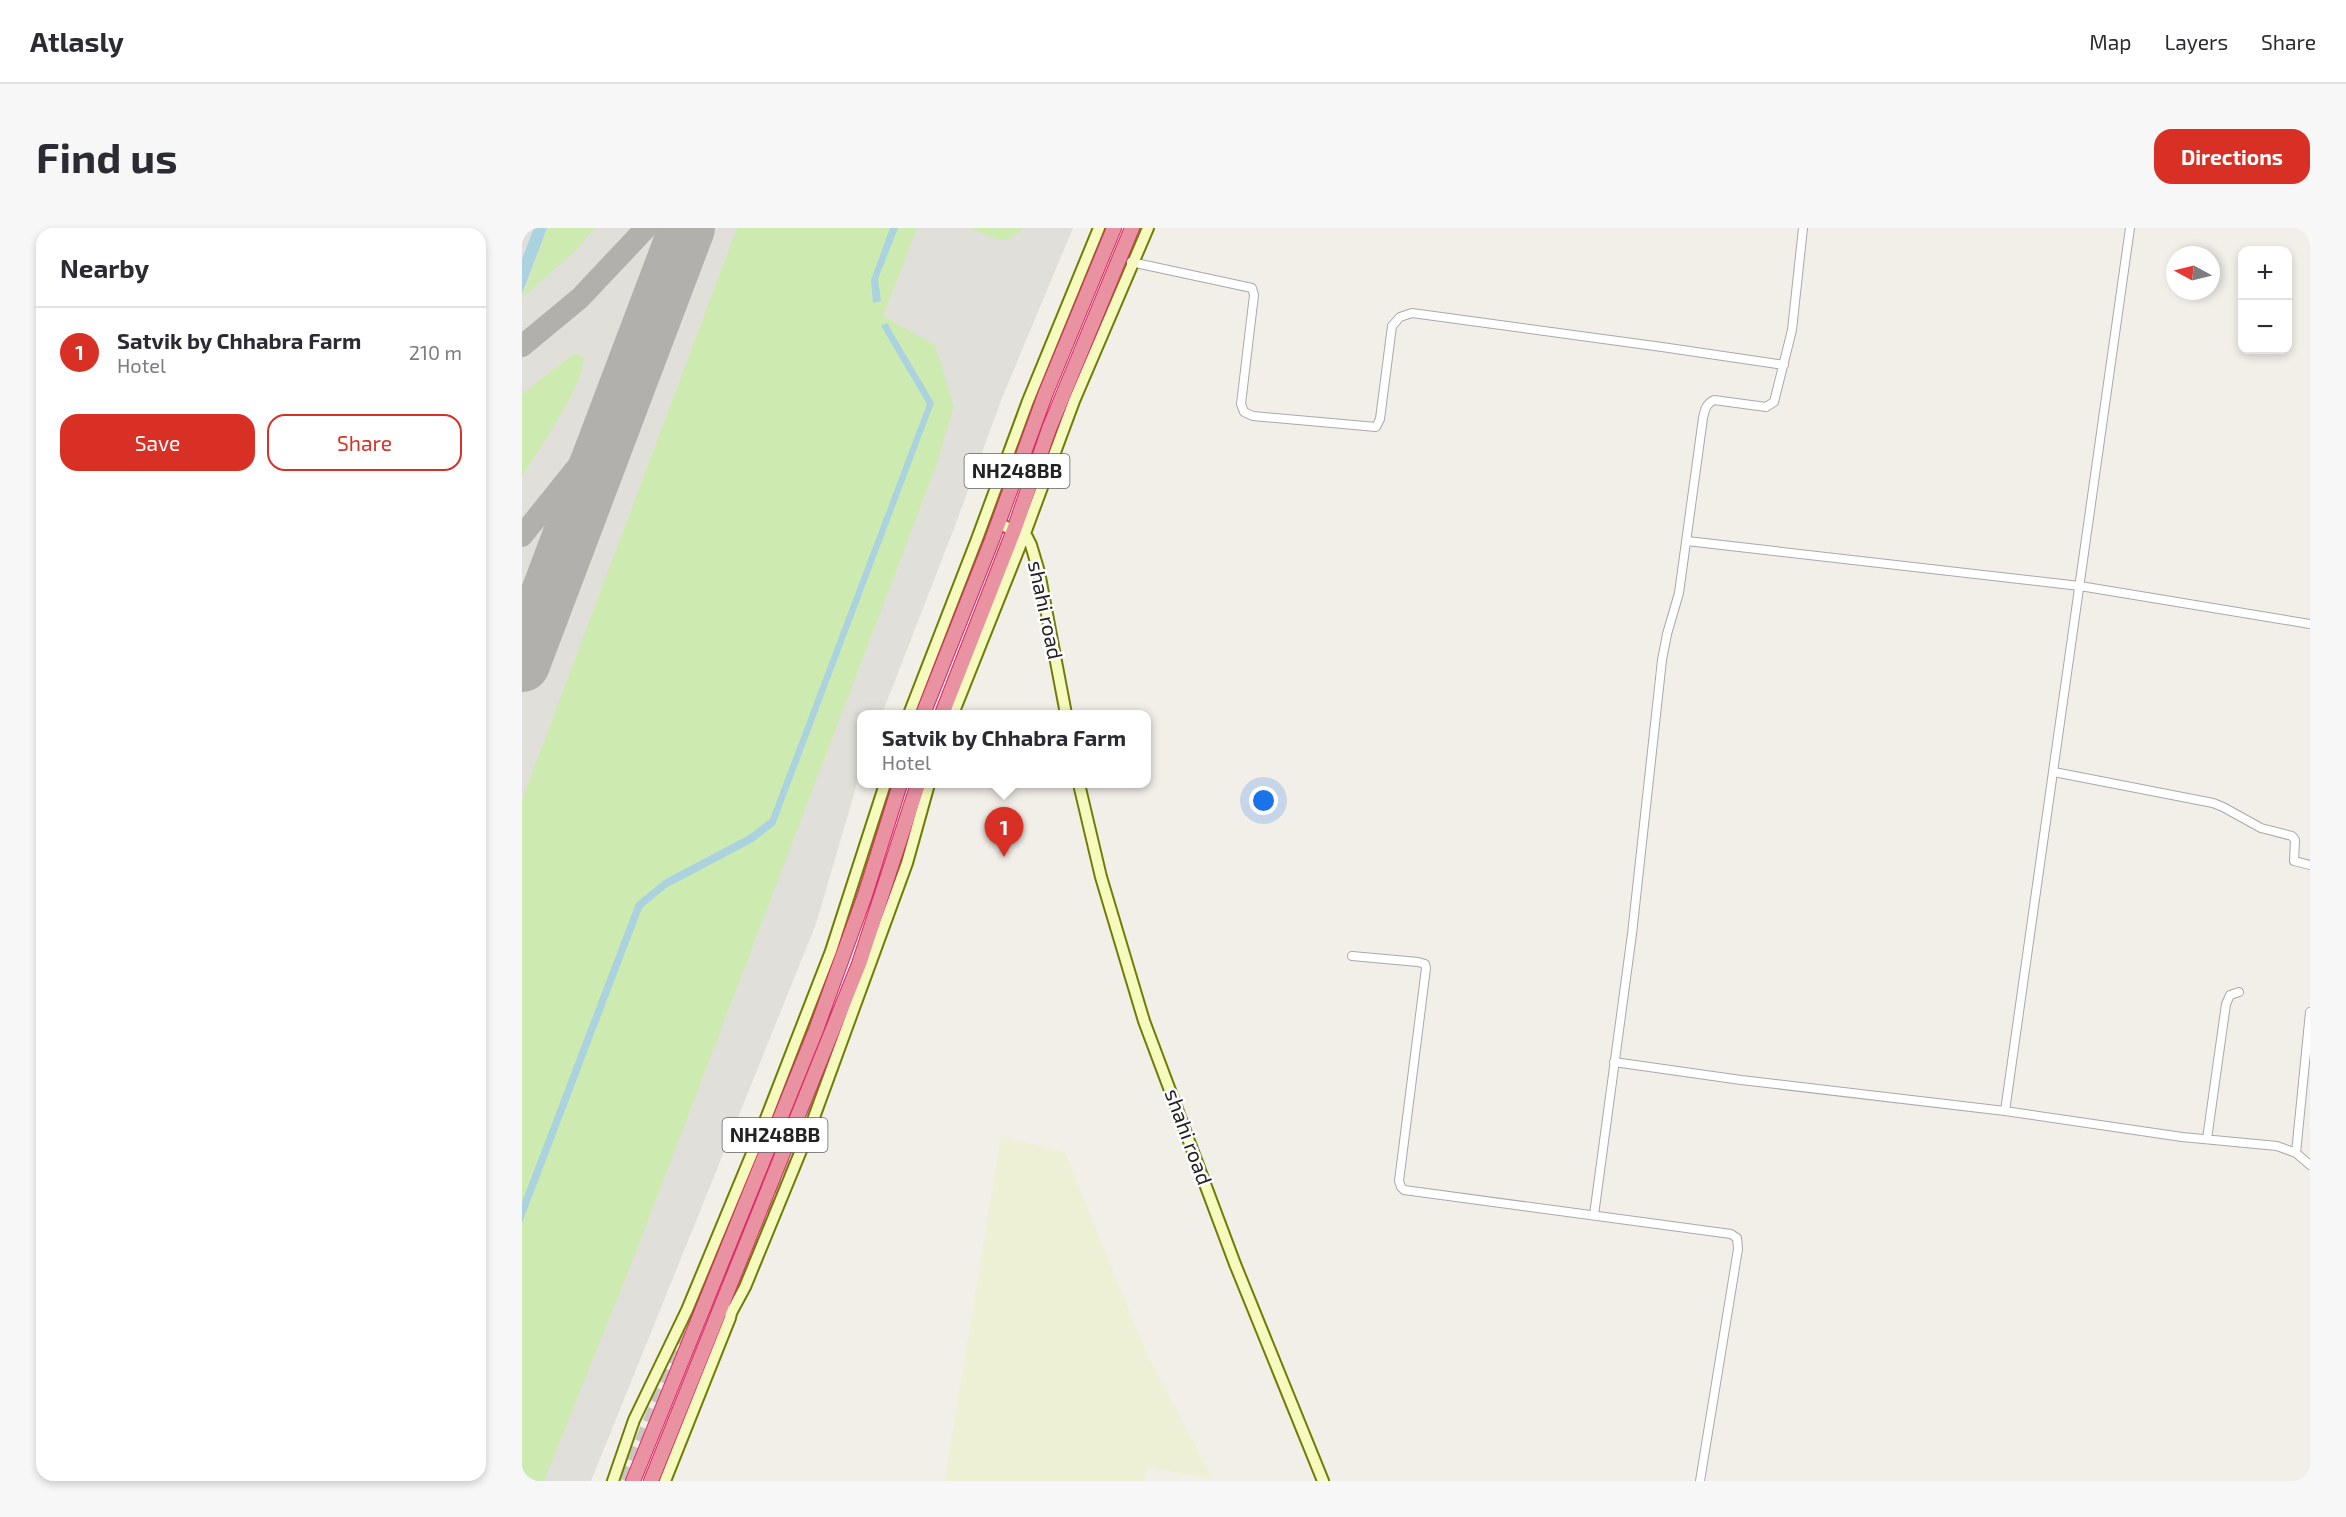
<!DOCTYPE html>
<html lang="en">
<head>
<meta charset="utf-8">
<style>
	body { margin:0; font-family:"Exo 2",sans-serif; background:#f7f7f7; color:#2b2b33 }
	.controls { position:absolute; right:18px; top:18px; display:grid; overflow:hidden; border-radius:12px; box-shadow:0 3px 9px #0003 }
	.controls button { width:54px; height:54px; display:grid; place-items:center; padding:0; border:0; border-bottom:2px solid #e1e1e2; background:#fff; color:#2b2b33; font:30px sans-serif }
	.compass { position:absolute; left:1644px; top:18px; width:54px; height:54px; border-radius:50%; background:#fff; box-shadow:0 3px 9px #0003; rotate:277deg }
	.you { position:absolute; left:742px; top:573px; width:21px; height:21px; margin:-15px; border:4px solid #fff; border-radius:50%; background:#1a73e8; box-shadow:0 0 0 9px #1a73e833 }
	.badge { display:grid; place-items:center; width:39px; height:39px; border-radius:50%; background:#d93025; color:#fff; font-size:20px; font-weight:700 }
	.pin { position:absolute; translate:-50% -50px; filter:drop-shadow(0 2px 3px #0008) }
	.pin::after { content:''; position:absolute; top:32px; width:21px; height:18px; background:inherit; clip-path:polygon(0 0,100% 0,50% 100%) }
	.popup { position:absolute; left:335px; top:482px; width:294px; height:78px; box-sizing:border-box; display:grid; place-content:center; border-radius:12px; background:#fff; filter:drop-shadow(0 2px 4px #0005); font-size:20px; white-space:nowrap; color:#7c7c81 }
	.popup b { font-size:22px; color:#2b2b33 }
	.popup::after { content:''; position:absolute; left:50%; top:100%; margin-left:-12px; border:12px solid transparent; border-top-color:#fff }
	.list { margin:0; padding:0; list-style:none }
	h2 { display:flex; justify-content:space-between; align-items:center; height:78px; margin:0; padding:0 24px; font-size:26px }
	h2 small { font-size:20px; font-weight:400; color:#7c7c81 }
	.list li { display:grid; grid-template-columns:39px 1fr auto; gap:18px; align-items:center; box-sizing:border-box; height:90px; padding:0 24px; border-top:2px solid #e1e1e2 }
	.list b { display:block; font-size:22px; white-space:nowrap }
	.list p { margin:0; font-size:20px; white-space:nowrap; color:#7c7c81 }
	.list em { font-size:20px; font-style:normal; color:#7c7c81 }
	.actions { display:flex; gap:12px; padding:18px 24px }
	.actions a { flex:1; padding:14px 0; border:2px solid #d93025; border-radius:18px; text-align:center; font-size:21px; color:#d93025 }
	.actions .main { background:#d93025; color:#fff }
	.map { position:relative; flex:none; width:1788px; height:1253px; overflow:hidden; border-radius:18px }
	header { display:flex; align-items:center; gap:36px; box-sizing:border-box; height:84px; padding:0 30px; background:#fff; border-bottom:2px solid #e1e1e2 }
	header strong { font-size:28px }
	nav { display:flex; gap:33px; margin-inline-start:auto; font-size:21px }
	.intro { display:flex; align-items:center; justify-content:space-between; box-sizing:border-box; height:144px; padding:0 36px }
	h1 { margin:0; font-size:42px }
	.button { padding:15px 27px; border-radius:18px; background:#d93025; color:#fff; font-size:21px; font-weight:700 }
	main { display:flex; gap:36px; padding:0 36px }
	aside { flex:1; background:#fff; border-radius:18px; box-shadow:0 3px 9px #0003 }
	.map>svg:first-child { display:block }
	.airport { fill:#e1dfda }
	.farmland { fill:#eef0d5 }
	.grass { fill:#cdebb0 }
	.water { fill:#aad3df }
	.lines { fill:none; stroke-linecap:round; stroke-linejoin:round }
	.taxiway { stroke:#b1b0ac; stroke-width:22 }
	.runway { stroke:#b1b0ac; stroke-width:56 }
	.highway-tunnel { stroke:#c8c6c1; stroke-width:14; stroke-dasharray:14 7; stroke-linecap:butt }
	.street-casing { stroke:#a9a9a9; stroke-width:10 }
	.secondary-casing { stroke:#707d05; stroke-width:14 }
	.highway-casing { stroke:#dc2a67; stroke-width:16 }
	.street { stroke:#fff; stroke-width:8 }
	.secondary { stroke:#f7fabf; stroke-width:10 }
	.highway { stroke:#e892a2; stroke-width:14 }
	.labels { text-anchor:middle; stroke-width:5; stroke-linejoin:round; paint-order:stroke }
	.shield { fill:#fff; stroke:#646464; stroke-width:1.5 }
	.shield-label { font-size:20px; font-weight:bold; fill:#222 }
	.street-label { font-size:21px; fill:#222; stroke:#fff }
</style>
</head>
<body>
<header>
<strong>Atlasly</strong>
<nav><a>Map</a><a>Layers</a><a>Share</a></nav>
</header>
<div class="intro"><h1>Find us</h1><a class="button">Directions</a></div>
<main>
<aside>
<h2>Nearby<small></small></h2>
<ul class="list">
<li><span class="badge">1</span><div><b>Satvik by Chhabra Farm</b><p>Hotel</p></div><em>210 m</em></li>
</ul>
<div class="actions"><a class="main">Save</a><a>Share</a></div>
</aside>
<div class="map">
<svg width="1788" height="1253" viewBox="0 0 1788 1253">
	<rect width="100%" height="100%" fill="#f2efe9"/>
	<!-- airport -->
	<path class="airport" d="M0 0H551L480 170 431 303 360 486H340L339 542 294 696 69 1253H0Z"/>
	<!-- farmland -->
	<path class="farmland" d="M479 909 543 924 624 1124 691 1251 625 1239 623 1253H422Z"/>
	<!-- grass -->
	<path class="grass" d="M25 0H73L53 23 0 70Z
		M215 0H395L361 88 413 117 432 178 413 241 114 1024 22 1253H0V572Z
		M447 0H503L486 12H477Z
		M53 125 61 129C69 145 12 230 0 248V166Z"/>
	<!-- water -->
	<path class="water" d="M12 0H25L0 66V31Z
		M368 0H376L356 51 359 73 351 75 349 52Z
		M365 95 412 175 253 597 231 614 144 660 120 680 0 995V974L114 675 142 652 227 607 248 591 405 176 359 98Z"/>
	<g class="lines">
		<!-- taxiway -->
		<path class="taxiway" d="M0 118 58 70 124 0
			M0 308 56 238 116 129"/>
		<!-- runway -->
		<path class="runway" d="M0 436 165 0"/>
		<!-- highway-tunnel -->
		<path class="highway-tunnel" d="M559 140 585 77
			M393 486 545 91
			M367 671 397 575
			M207 1082 298 861
			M150 1217 179 1149
			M104 1253 286 799 337 663 369 556"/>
		<defs>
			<path id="street" d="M609 34 730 60 732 67 719 176 722 184 731 188 854 199 858 191 870 98 878 89 890 85 1140 119 1262 137
				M1165 313 1558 358 1788 396
				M1532 544 1691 575 1701 579 1739 600 1770 608 1773 612 1772 633 1788 637
				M830 728 896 734 903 736 904 740 877 953 879 959 882 962 1209 1006 1215 1010 1216 1021 1178 1253
				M1092 834 1219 852 1483 883 1660 909 1755 918 1774 925 1788 937
				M1483 883 1608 0
				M1685 911 1704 776 1708 767 1717 764
				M1774 925 1788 784
				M1072 987 1110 706 1140 432 1145 406 1157 365 1181 190C1183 181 1184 176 1192 172L1244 179 1252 174 1270 102 1281 0"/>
			<path id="secondary" d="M476 295 505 309 509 317 517 344 544 486
				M387 486 455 311 506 173 577 0
				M431 486 502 308 552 173 626 0
				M557 556 579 649 622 793 713 1036 801 1253
				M209 1085 223 1059 287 903 385 635 407 556
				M91 1253 112 1192 165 1082 236 911 309 723 363 556
				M143 1253 208 1090 209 1085 205 1082"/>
			<path id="highway" d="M401 486 470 312 523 167 592 0
				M420 486 492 302 527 201 610 0
				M111 1253 294 802 343 667 378 556
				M129 1253 337 736 396 556"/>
		</defs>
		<!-- street casing -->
		<use href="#street" class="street-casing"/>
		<!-- secondary casing -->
		<use href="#secondary" class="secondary-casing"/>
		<!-- highway casing -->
		<use href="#highway" class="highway-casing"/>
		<!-- street -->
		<use href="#street" class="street"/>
		<!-- secondary -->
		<use href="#secondary" class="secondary"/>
		<!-- highway -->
		<use href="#highway" class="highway"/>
	</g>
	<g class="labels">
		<!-- shield labels -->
		<g class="shield">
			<rect x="442.5" y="226" width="105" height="34" rx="4.5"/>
			<rect x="200.5" y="890" width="105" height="34" rx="4.5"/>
		</g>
		<g class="shield-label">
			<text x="495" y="250">NH248BB</text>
			<text x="253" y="914">NH248BB</text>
		</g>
		<!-- street labels -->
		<g class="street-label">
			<text transform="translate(523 382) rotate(78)" y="7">shahi road</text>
			<text transform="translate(666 909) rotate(70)" y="7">shahi road</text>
		</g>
	</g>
</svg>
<div class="controls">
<button>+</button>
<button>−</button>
</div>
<svg class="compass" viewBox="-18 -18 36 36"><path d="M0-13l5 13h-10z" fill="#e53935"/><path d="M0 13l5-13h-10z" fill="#7c7c81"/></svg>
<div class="you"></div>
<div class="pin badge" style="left:482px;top:629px">1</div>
<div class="popup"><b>Satvik by Chhabra Farm</b>Hotel</div>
</div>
</main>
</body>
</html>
